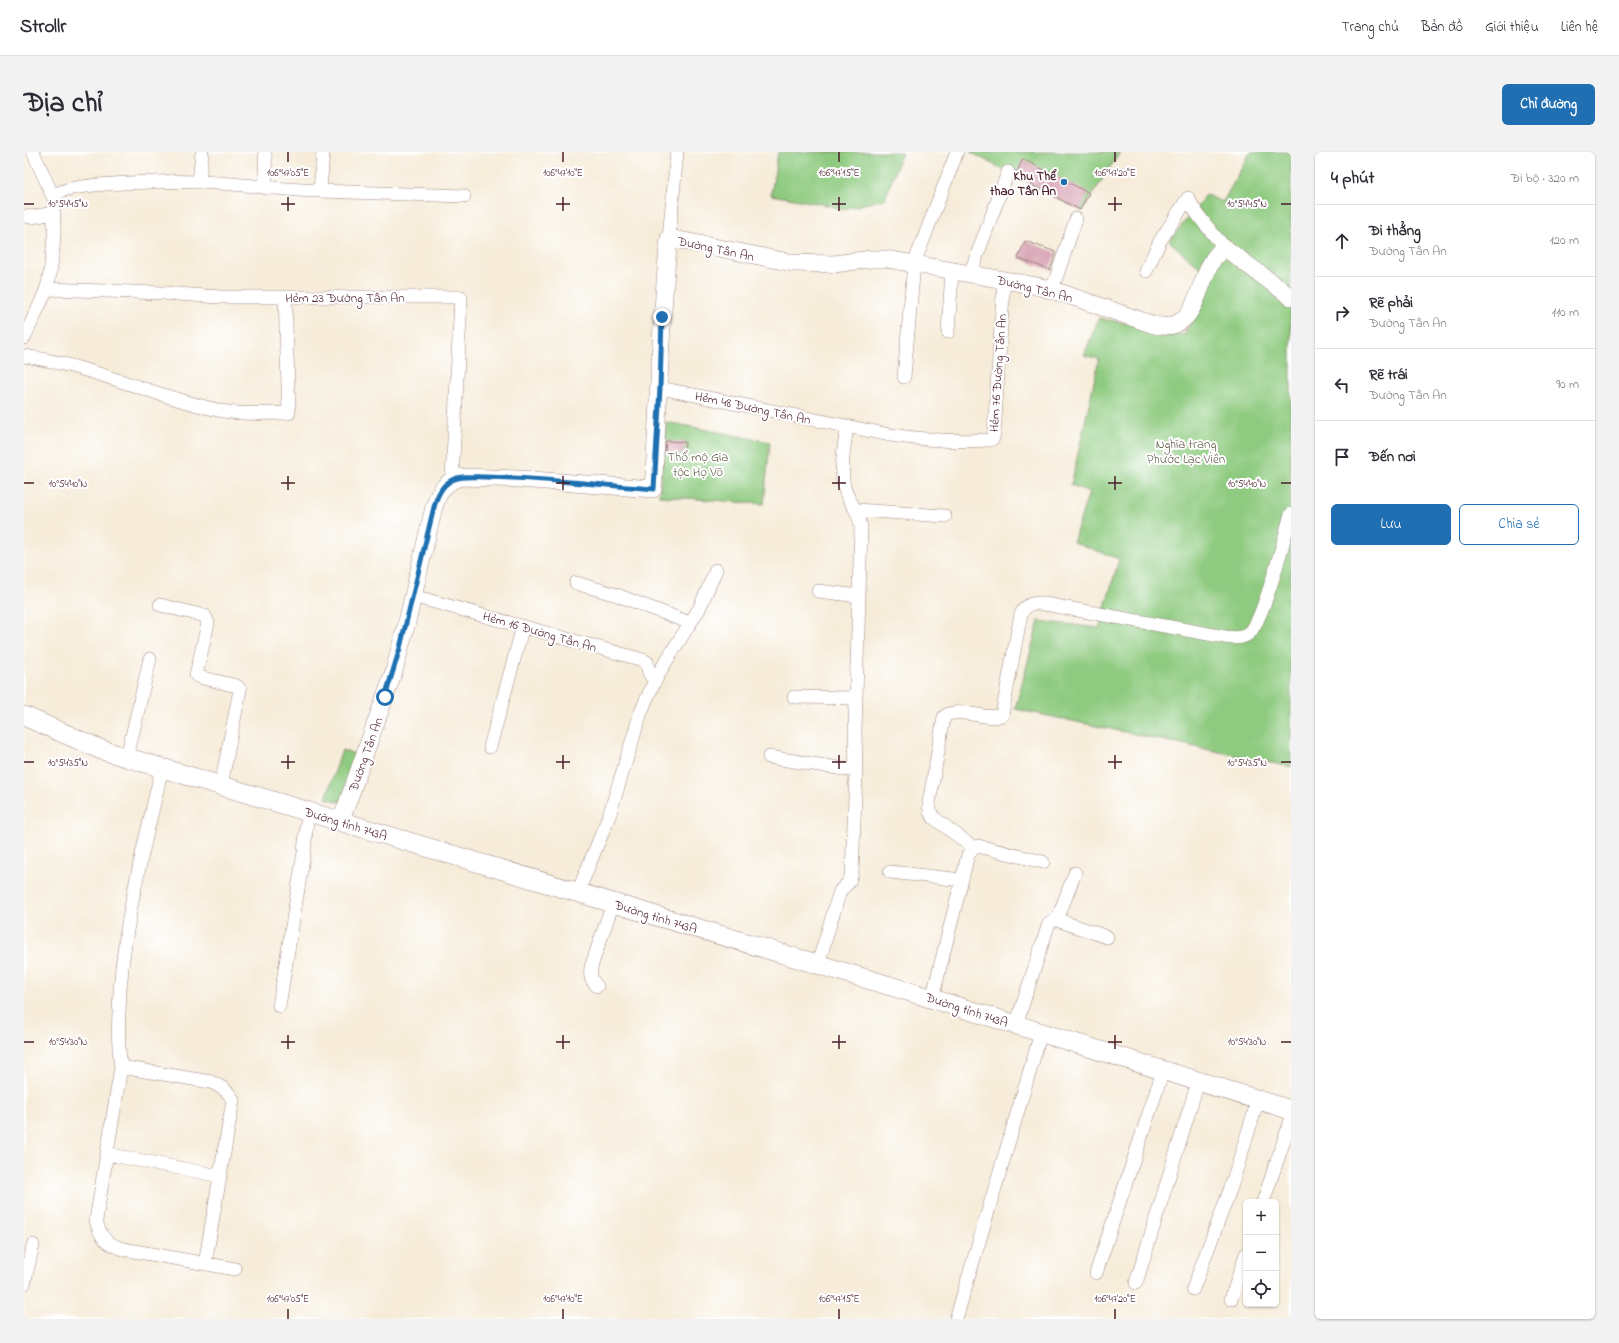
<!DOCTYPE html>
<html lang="vi">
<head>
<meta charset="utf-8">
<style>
	body { margin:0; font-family:"Indie Flower",sans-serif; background:#f2f2f3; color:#2b2b33 }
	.controls { position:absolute; right:12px; bottom:12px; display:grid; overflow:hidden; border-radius:6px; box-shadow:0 1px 3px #0004 }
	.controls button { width:36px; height:36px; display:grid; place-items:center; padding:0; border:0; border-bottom:1px solid #e1e1e2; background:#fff; color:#2b2b33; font:20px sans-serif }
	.stop { position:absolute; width:12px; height:12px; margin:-9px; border:3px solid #1f6fb2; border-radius:50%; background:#fff }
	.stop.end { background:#1f6fb2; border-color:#fff; box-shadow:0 1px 4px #0008 }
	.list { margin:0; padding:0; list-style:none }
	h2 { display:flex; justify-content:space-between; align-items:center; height:52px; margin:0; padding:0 16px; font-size:17px }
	h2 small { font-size:13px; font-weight:400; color:#7c7c81 }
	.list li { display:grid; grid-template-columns:26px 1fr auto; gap:12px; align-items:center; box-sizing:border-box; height:72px; padding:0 16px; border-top:1px solid #e1e1e2 }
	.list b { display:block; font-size:15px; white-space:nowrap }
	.list p { margin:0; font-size:13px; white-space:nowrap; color:#7c7c81 }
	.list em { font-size:13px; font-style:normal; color:#7c7c81 }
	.actions { display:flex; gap:8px; padding:12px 16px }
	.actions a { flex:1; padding:9px 0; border:1px solid #1f6fb2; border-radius:6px; text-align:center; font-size:14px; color:#1f6fb2 }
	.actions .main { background:#1f6fb2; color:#fff }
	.icon { flex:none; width:22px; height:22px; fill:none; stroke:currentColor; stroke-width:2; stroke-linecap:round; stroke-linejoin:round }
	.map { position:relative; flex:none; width:1267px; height:1167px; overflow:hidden; border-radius:6px }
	header { display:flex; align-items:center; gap:24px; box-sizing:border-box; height:56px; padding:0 20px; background:#fff; border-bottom:1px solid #e1e1e2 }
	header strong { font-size:19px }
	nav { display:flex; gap:22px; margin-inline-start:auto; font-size:14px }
	.intro { display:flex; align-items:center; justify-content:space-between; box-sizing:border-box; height:96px; padding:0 24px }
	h1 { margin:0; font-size:28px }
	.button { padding:10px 18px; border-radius:6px; background:#1f6fb2; color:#fff; font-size:14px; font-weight:700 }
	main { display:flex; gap:24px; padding:0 24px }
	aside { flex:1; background:#fff; border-radius:6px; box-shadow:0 1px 3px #0004 }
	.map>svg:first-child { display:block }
	.green { fill:#8eca7f; stroke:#6c7455 }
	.building { fill:#d49aac }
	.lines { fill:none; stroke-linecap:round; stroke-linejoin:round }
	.minor-casing { stroke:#a08682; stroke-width:14 }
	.tertiary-casing { stroke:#a08682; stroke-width:18 }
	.secondary-casing { stroke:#a08682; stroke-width:20 }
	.minor { stroke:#fff; stroke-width:13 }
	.tertiary { stroke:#fff; stroke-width:17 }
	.secondary { stroke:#fff; stroke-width:19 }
	.route { stroke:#1f6fb2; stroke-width:5 }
	.ticks { fill:none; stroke:#4a1f2b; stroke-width:1.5 }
	.poi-dot { fill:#1f6fb2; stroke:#fff; stroke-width:1.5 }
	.labels { text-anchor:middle; stroke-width:4; stroke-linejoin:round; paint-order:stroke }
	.poi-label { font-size:13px; font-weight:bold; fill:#4a1f2b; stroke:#fff; text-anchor:end }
	.street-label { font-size:13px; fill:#4a1f2b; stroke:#fff }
	.park-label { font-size:13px; fill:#625b48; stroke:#fff }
	.ticks-label { font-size:10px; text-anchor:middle; fill:#4a1f2b; stroke:#fff; stroke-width:4; stroke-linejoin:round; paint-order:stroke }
</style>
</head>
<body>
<header>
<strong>Strollr</strong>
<nav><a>Trang chủ</a><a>Bản đồ</a><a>Giới thiệu</a><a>Liên hệ</a></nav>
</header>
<div class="intro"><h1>Địa chỉ</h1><a class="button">Chỉ đường</a></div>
<main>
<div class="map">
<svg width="1267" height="1167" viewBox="0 0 1267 1167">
	<rect width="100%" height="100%" fill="#fff"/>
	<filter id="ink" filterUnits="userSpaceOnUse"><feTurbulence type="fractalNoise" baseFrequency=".025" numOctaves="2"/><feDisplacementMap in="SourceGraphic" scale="8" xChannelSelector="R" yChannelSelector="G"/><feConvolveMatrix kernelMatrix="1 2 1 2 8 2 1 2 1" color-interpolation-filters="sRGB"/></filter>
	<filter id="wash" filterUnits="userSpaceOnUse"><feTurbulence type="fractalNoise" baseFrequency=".012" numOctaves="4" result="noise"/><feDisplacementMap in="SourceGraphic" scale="16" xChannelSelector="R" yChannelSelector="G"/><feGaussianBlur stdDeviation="0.9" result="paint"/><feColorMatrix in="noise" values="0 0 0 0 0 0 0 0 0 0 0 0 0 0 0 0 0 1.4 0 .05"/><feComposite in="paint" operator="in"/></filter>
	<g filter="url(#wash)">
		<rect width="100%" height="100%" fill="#f6ecd9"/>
		<!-- green -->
		<path class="green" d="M754 0H878L861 47 816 58 809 54 747 43Z
			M946 0H1096L1058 59Z
			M1226 0H1267V615L991 557 1015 469 1075 476 1095 407 1049 390 1065 340 1047 333 1075 207 1060 203 1075 166 1160 183 1188 126 1145 89 1182 43 1199 50Z
			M642 270 746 290 740 352 635 344Z
			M318 598 334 603 319 651 302 646Z"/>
		<g id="blocks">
			<!-- building -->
			<path class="building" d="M999 7 1065 41 1056 58 991 24Z
				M1001 89 1032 100 1026 118 994 106Z
				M642 289 661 290 660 302 641 301Z"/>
		</g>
	</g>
	<g filter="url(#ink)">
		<use href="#blocks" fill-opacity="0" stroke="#a08682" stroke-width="1"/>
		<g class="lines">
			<defs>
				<path id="minor" d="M9 0 31 49
					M241 0 242 36
					M175 30 178 0
					M296 39 440 44
					M0 64 8 65 30 61
					M645 86 653 0
					M1122 119 1136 89 1164 46C1173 65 1188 80 1201 96
					M946 122 984 20
					M22 137 139 141 196 145H437L428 328
					M1028 138 1052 67
					M924 180 928 119
					M0 186C7 170 16 154 22 138 26 127 29 97 30 84 31 74 27 50 33 42 43 30 154 29 174 30 215 31 255 38 296 39L299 0
					M0 204C68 214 131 245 198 259 219 263 243 261 265 261L261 145
					M880 225 890 112 933 0
					M636 236 866 283C900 288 932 290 966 288L969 286 970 282 980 128
					M833 358 921 364
					M552 431 593 443 666 471
					M794 439 835 444
					M389 444 619 508 623 510 625 521 631 529
					M136 453 181 464 184 471 172 523 175 525 213 534 216 538 197 633
					M770 545 832 546
					M466 595 499 474
					M103 605 126 507
					M745 605 832 619
					M138 616C120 696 97 777 95 860 94 879 94 896 97 915L72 1068C76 1086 83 1092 99 1097L211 1117
					M950 696 910 666 906 660 905 651 920 565C933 553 962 570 978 563L997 462C1001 454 1006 451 1015 451L1201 485C1209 486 1217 487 1224 482 1239 472 1261 383 1267 362
					M866 720 938 728
					M554 740 585 664 617 560 626 539 636 519 675 457 692 418
					M1033 768 1051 721
					M794 812 816 739 825 730 828 721 832 619 831 579 837 375C834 356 828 355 822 341 815 322 820 294 823 275
					M573 834C566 828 566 823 567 815L589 751
					M908 847 944 703 950 696 954 694 1019 710
					M255 854 280 700 284 659
					M992 873 1025 771 1028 769 1033 768 1083 785
					M97 915 187 930C197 935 204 938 209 948L181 1112
					M83 1002 196 1024
					M1239 1050 1267 968
					M1072 1121 1139 919
					M1112 1131 1174 930
					M0 1132 9 1093
					M1169 1137 1206 1038 1234 948
					M1207 1147 1222 1102
					M932 1167 1017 881"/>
				<path id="tertiary" d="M317 669 370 519 383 470 409 359C413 343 420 328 438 325L495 327 629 337C635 253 636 169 645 86L769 111 810 112 847 107H863L1013 134 1038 141 1127 172C1173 186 1172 132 1190 106 1193 102 1196 98 1201 96L1267 145"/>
				<path id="secondary" d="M0 564 78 598 893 842 1267 958"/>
			</defs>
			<!-- minor casing -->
			<use href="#minor" class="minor-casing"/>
			<!-- tertiary casing -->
			<use href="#tertiary" class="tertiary-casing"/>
			<!-- secondary casing -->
			<use href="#secondary" class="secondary-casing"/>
			<!-- minor -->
			<use href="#minor" class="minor"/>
			<!-- tertiary -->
			<use href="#tertiary" class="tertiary"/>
			<!-- secondary -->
			<use href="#secondary" class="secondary"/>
		</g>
	</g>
	<g class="lines" filter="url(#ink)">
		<!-- route -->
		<path class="route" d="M361 545 376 496 409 359C412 347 416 334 428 328 437 323 451 325 461 325 517 326 574 333 630 337L636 236 638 165"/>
	</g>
	<!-- ticks -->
	<path class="ticks" d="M264 0V10M539 0V10M815 0V10M1091 0V10M264 45V59M539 45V59M815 45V59M1091 45V59M0 52H10M257 52H271M532 52H546M808 52H822M1084 52H1098M1257 52H1267M264 324V338M539 324V338M815 324V338M1091 324V338M0 331H10M257 331H271M532 331H546M808 331H822M1084 331H1098M1257 331H1267M264 603V617M539 603V617M815 603V617M1091 603V617M0 610H10M257 610H271M532 610H546M808 610H822M1084 610H1098M1257 610H1267M264 883V897M539 883V897M815 883V897M1091 883V897M0 890H10M257 890H271M532 890H546M808 890H822M1084 890H1098M1257 890H1267M264 1157V1167M539 1157V1167M815 1157V1167M1091 1157V1167"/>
	<!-- markers -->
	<circle class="poi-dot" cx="1040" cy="30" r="4"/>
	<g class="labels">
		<!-- poi labels -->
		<g class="poi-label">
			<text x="1032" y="28">Khu Thể<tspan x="1032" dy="15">thao Tân An</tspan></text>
		</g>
		<!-- street labels -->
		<g class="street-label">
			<text transform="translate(692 96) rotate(12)" y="5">Đường Tân An</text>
			<text transform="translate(1011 136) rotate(14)" y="5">Đường Tân An</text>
			<text x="321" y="150">Hẻm 23 Đường Tân An</text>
			<text transform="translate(973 221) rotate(-86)" y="5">Hẻm 76 Đường Tân An</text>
			<text transform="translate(729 255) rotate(12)" y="5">Hẻm 48 Đường Tân An</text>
			<text transform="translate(516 479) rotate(16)" y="5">Hẻm 16 Đường Tân An</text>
			<text transform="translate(341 602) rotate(-70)" y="5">Đường Tân An</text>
			<text transform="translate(322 671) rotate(17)" y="5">Đường tỉnh 743A</text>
			<text transform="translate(632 764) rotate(17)" y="5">Đường tỉnh 743A</text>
			<text transform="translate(943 857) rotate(18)" y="5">Đường tỉnh 743A</text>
		</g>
		<!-- park labels -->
		<g class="park-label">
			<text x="1162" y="296">Nghĩa trang<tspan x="1162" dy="15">Phước Lạc Viên</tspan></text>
			<text x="674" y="309">Thổ mộ Gia<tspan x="674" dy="15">tộc Họ Võ</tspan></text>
		</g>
	</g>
	<g class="ticks-label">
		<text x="264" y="24">106°47'05"E</text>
		<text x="539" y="24">106°47'10"E</text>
		<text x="815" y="24">106°47'15"E</text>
		<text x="1091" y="24">106°47'20"E</text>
		<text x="44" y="55">10°54'45"N</text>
		<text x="1223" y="55">10°54'45"N</text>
		<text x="44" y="335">10°54'40"N</text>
		<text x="1223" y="335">10°54'40"N</text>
		<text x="44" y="614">10°54'35"N</text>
		<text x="1223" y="614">10°54'35"N</text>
		<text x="44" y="893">10°54'30"N</text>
		<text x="1223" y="893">10°54'30"N</text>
		<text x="264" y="1150">106°47'05"E</text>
		<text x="539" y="1150">106°47'10"E</text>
		<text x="815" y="1150">106°47'15"E</text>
		<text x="1091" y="1150">106°47'20"E</text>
	</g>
</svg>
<div class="controls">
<button>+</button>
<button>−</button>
<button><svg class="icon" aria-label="locate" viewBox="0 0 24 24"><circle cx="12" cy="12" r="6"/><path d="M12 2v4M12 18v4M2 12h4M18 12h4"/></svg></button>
</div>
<div class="stop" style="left:361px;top:545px"></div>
<div class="stop end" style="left:638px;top:165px"></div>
</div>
<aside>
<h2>4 phút<small>Đi bộ · 320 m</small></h2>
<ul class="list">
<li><svg class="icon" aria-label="ahead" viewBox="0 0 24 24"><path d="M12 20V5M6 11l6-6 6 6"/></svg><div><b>Đi thẳng</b><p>Đường Tân An</p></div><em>120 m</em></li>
<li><svg class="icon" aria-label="right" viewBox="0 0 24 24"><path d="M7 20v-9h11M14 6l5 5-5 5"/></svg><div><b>Rẽ phải</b><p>Đường Tân An</p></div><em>110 m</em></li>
<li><svg class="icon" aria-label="left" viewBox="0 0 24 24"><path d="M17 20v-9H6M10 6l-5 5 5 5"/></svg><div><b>Rẽ trái</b><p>Đường Tân An</p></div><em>90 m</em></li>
<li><svg class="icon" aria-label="arrive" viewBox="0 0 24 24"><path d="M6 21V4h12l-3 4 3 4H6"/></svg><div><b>Đến nơi</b></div></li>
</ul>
<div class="actions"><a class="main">Lưu</a><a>Chia sẻ</a></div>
</aside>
</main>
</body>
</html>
